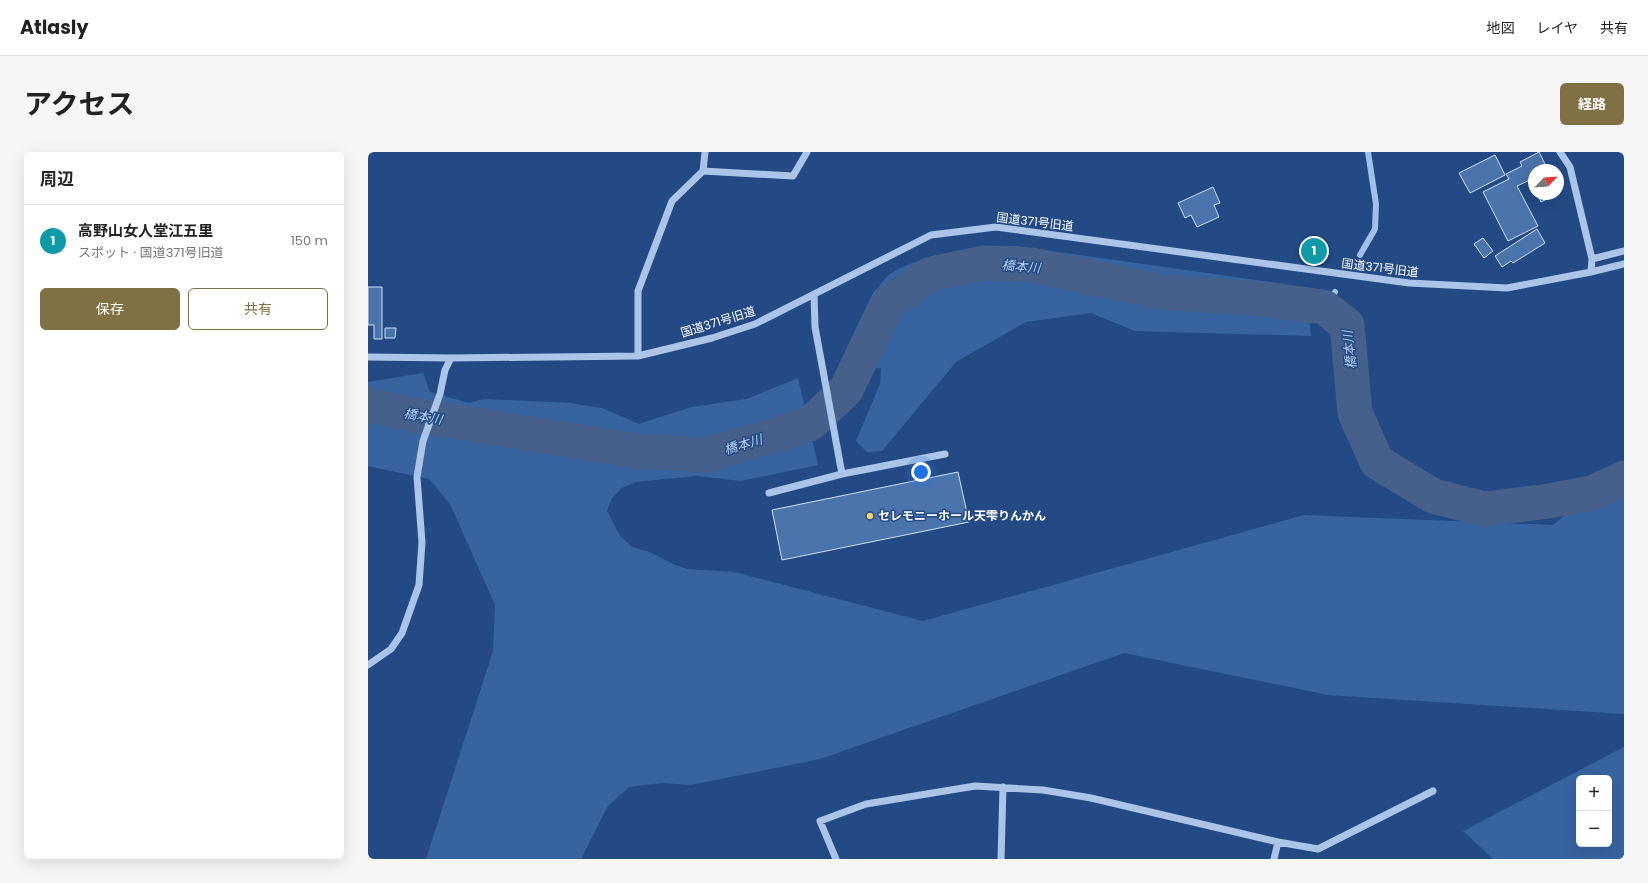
<!DOCTYPE html>
<html lang="ja">
<head>
<meta charset="utf-8">
<style>
	body { margin:0; font-family:Poppins,"Noto Sans JP",sans-serif; background:#f6f6f6; color:#222 }
	.controls { position:absolute; right:12px; bottom:12px; display:grid; overflow:hidden; border-radius:6px; box-shadow:0 4px 16px #0002 }
	.controls button { width:36px; height:36px; display:grid; place-items:center; padding:0; border:0; border-bottom:1px solid #e0e0e0; background:#fff; color:#222; font:20px sans-serif }
	.compass { position:absolute; left:1160px; top:12px; width:36px; height:36px; border-radius:50%; background:#fff; box-shadow:0 4px 16px #0002; rotate:65deg }
	.you { position:absolute; left:553px; top:320px; width:14px; height:14px; margin:-10px; border:3px solid #fff; border-radius:50%; background:#1a73e8; box-shadow:0 0 0 6px #1a73e833 }
	.badge { display:grid; place-items:center; width:26px; height:26px; border-radius:50%; background:#807144; color:#fff; font-size:13px; font-weight:700 }
	.pin { position:absolute; translate:-50% -50%; border:2px solid #fff; box-shadow:0 1px 4px #0006 }
	.list { margin:0; padding:0; list-style:none }
	h2 { display:flex; justify-content:space-between; align-items:center; height:52px; margin:0; padding:0 16px; font-size:17px }
	h2 small { font-size:13px; font-weight:400; color:#767676 }
	.list li { display:grid; grid-template-columns:26px 1fr auto; gap:12px; align-items:center; box-sizing:border-box; height:72px; padding:0 16px; border-top:1px solid #e0e0e0 }
	.list b { display:block; font-size:15px; white-space:nowrap }
	.list p { margin:0; font-size:13px; white-space:nowrap; color:#767676 }
	.list em { font-size:13px; font-style:normal; color:#767676 }
	.actions { display:flex; gap:8px; padding:12px 16px }
	.actions a { flex:1; padding:9px 0; border:1px solid #807144; border-radius:6px; text-align:center; font-size:14px; color:#807144 }
	.actions .main { background:#807144; color:#fff }
	.map { position:relative; flex:none; width:1256px; height:707px; overflow:hidden; border-radius:6px }
	header { display:flex; align-items:center; gap:24px; box-sizing:border-box; height:56px; padding:0 20px; background:#fff; border-bottom:1px solid #e0e0e0 }
	header strong { font-size:19px }
	nav { display:flex; gap:22px; margin-inline-start:auto; font-size:14px }
	.intro { display:flex; align-items:center; justify-content:space-between; box-sizing:border-box; height:96px; padding:0 24px }
	h1 { margin:0; font-size:28px }
	.button { padding:10px 18px; border-radius:6px; background:#807144; color:#fff; font-size:14px; font-weight:700 }
	main { display:flex; gap:24px; padding:0 24px }
	aside { flex:1; background:#fff; border-radius:6px; box-shadow:0 4px 16px #0002 }
	.map>svg:first-child { display:block }
	.green { fill:#3764a1; fill-rule:evenodd }
	.lines { fill:none; stroke-linecap:round; stroke-linejoin:round }
	.stream { stroke:#9fc0ea; stroke-width:6 }
	.river { stroke:#45618b; stroke-width:35 }
	.building { fill:#4b74ad; stroke:#cfe0f7 }
	.minor { stroke:#abc5e9; stroke-width:7 }
	.poi-dot { fill:#f4d16e; stroke:#234a84; stroke-width:1.5 }
	.labels { text-anchor:middle; stroke-width:3; stroke-linejoin:round; paint-order:stroke }
	.street-label { font-size:12px; fill:#fff; stroke:#234a84 }
	.poi-label { font-size:12px; font-weight:bold; fill:#fff; stroke:#234a84; text-anchor:start }
	.water-label { font-size:13px; font-style:italic; fill:#b7cff0; stroke:#234a84 }
</style>
</head>
<body>
<header>
<strong>Atlasly</strong>
<nav><a>地図</a><a>レイヤ</a><a>共有</a></nav>
</header>
<div class="intro"><h1>アクセス</h1><a class="button">経路</a></div>
<main>
<aside>
<h2>周辺<small></small></h2>
<ul class="list">
<li><span class="badge" style="background:#0f9aa8">1</span><div><b>高野山女人堂江五里</b><p>スポット · 国道371号旧道</p></div><em>150 m</em></li>
</ul>
<div class="actions"><a class="main">保存</a><a>共有</a></div>
</aside>
<div class="map">
<svg width="1256" height="707" viewBox="0 0 1256 707">
	<rect width="100%" height="100%" fill="#234a84"/>
	<!-- green -->
	<path class="green" d="M648 94 937 135 943 184 767 179 723 161 658 170 588 210 514 299 499 300 488 289 512 232 513 216 471 219C477 198 506 134 522 122 541 108 588 99 612 95 623 93 636 94 648 94Z
		M55 221 62 240 101 251 116 247 202 251 234 256 271 272 323 255 379 247 430 226 450 313 373 329 329 324 267 330 254 336 244 346 239 359 252 384 264 395 279 399 307 413 320 417 366 420 555 469 936 363 1185 373 1256 314V562L960 543 756 501 452 607 323 633 293 631 261 635 240 654 213 707H58L125 499 127 453 82 352 61 327 0 314V230Z
		M1256 595V707H1125L1095 679ZM1211 626H1241V692H1211Z"/>
	<g class="lines">
		<!-- stream -->
		<path class="stream" d="M992 103 1007 77 1008 52 1000 0
			M956 155 967 140"/>
		<!-- river -->
		<path class="river" d="M0 253 45 263 269 299 339 303 442 272 478 238 520 150 563 122 615 111 664 113 793 140 892 147 956 155 979 173 987 261 1009 310 1065 344 1116 357 1181 349 1224 341 1256 326"/>
	</g>
	<!-- building -->
	<path class="building" d="M1171 0 1180 18H1166V37L1162 28 1149 34 1170 74 1140 89 1115 40 1141 27 1138 22 1154 14 1152 10Z
		M1127 3 1137 23 1102 41 1091 21Z
		M845 35 852 51 846 53 851 65 829 75 823 63 817 66 810 51Z
		M1169 42H1189L1173 50Z
		M1169 77 1177 91 1145 111 1143 109 1134 115 1127 104Z
		M1115 86 1125 99 1116 106 1106 92Z
		M0 135H14V187H6V173H0Z
		M17 176H28L27 186H17Z
		M590 320 601 370 414 408 404 358Z"/>
	<g class="lines">
		<!-- minor -->
		<path class="minor" d="M1192 0 1202 15 1224 107 1223 120
			M335 19 337 0
			M1224 107 1256 99
			M446 143 447 175 474 322 577 302
			M270 204V139L304 49 335 19 425 24 439 0
			M0 205 83 206 270 204 344 186 387 172 563 83 628 75 1041 131 1139 136 1223 120 1256 112
			M401 341 474 322
			M0 513 23 497 34 481 51 433 54 390 49 325 55 289 72 242 77 218 83 206
			M468 707 452 669 498 652 607 634 675 638 723 646 910 690 950 697 1065 639
			M633 707 635 635
			M906 707 910 690"/>
	</g>
	<!-- markers -->
	<circle class="poi-dot" cx="502" cy="364" r="4"/>
	<g class="labels">
		<!-- street labels -->
		<g class="street-label">
			<text transform="translate(667 70) rotate(7)" y="4">国道371号旧道</text>
			<text transform="translate(1012 116) rotate(7)" y="4">国道371号旧道</text>
			<text transform="translate(350 170) rotate(-17)" y="4">国道371号旧道</text>
		</g>
		<!-- poi labels -->
		<g class="poi-label">
			<text x="510" y="368">セレモニーホール天雫りんかん</text>
		</g>
		<!-- water labels -->
		<g class="water-label">
			<text transform="translate(653 114) rotate(5)" y="5">橋本川</text>
			<text transform="translate(981 198) rotate(-96)" y="5">橋本川</text>
			<text transform="translate(55 264) rotate(10)" y="5">橋本川</text>
			<text transform="translate(375 292) rotate(-17)" y="5">橋本川</text>
		</g>
	</g>
</svg>
<div class="controls">
<button>+</button>
<button>−</button>
</div>
<svg class="compass" viewBox="-18 -18 36 36"><path d="M0-13l5 13h-10z" fill="#e53935"/><path d="M0 13l5-13h-10z" fill="#767676"/></svg>
<div class="you"></div>
<div class="pin badge" style="left:946px;top:99px;background:#0f9aa8">1</div>
</div>
</main>
</body>
</html>
